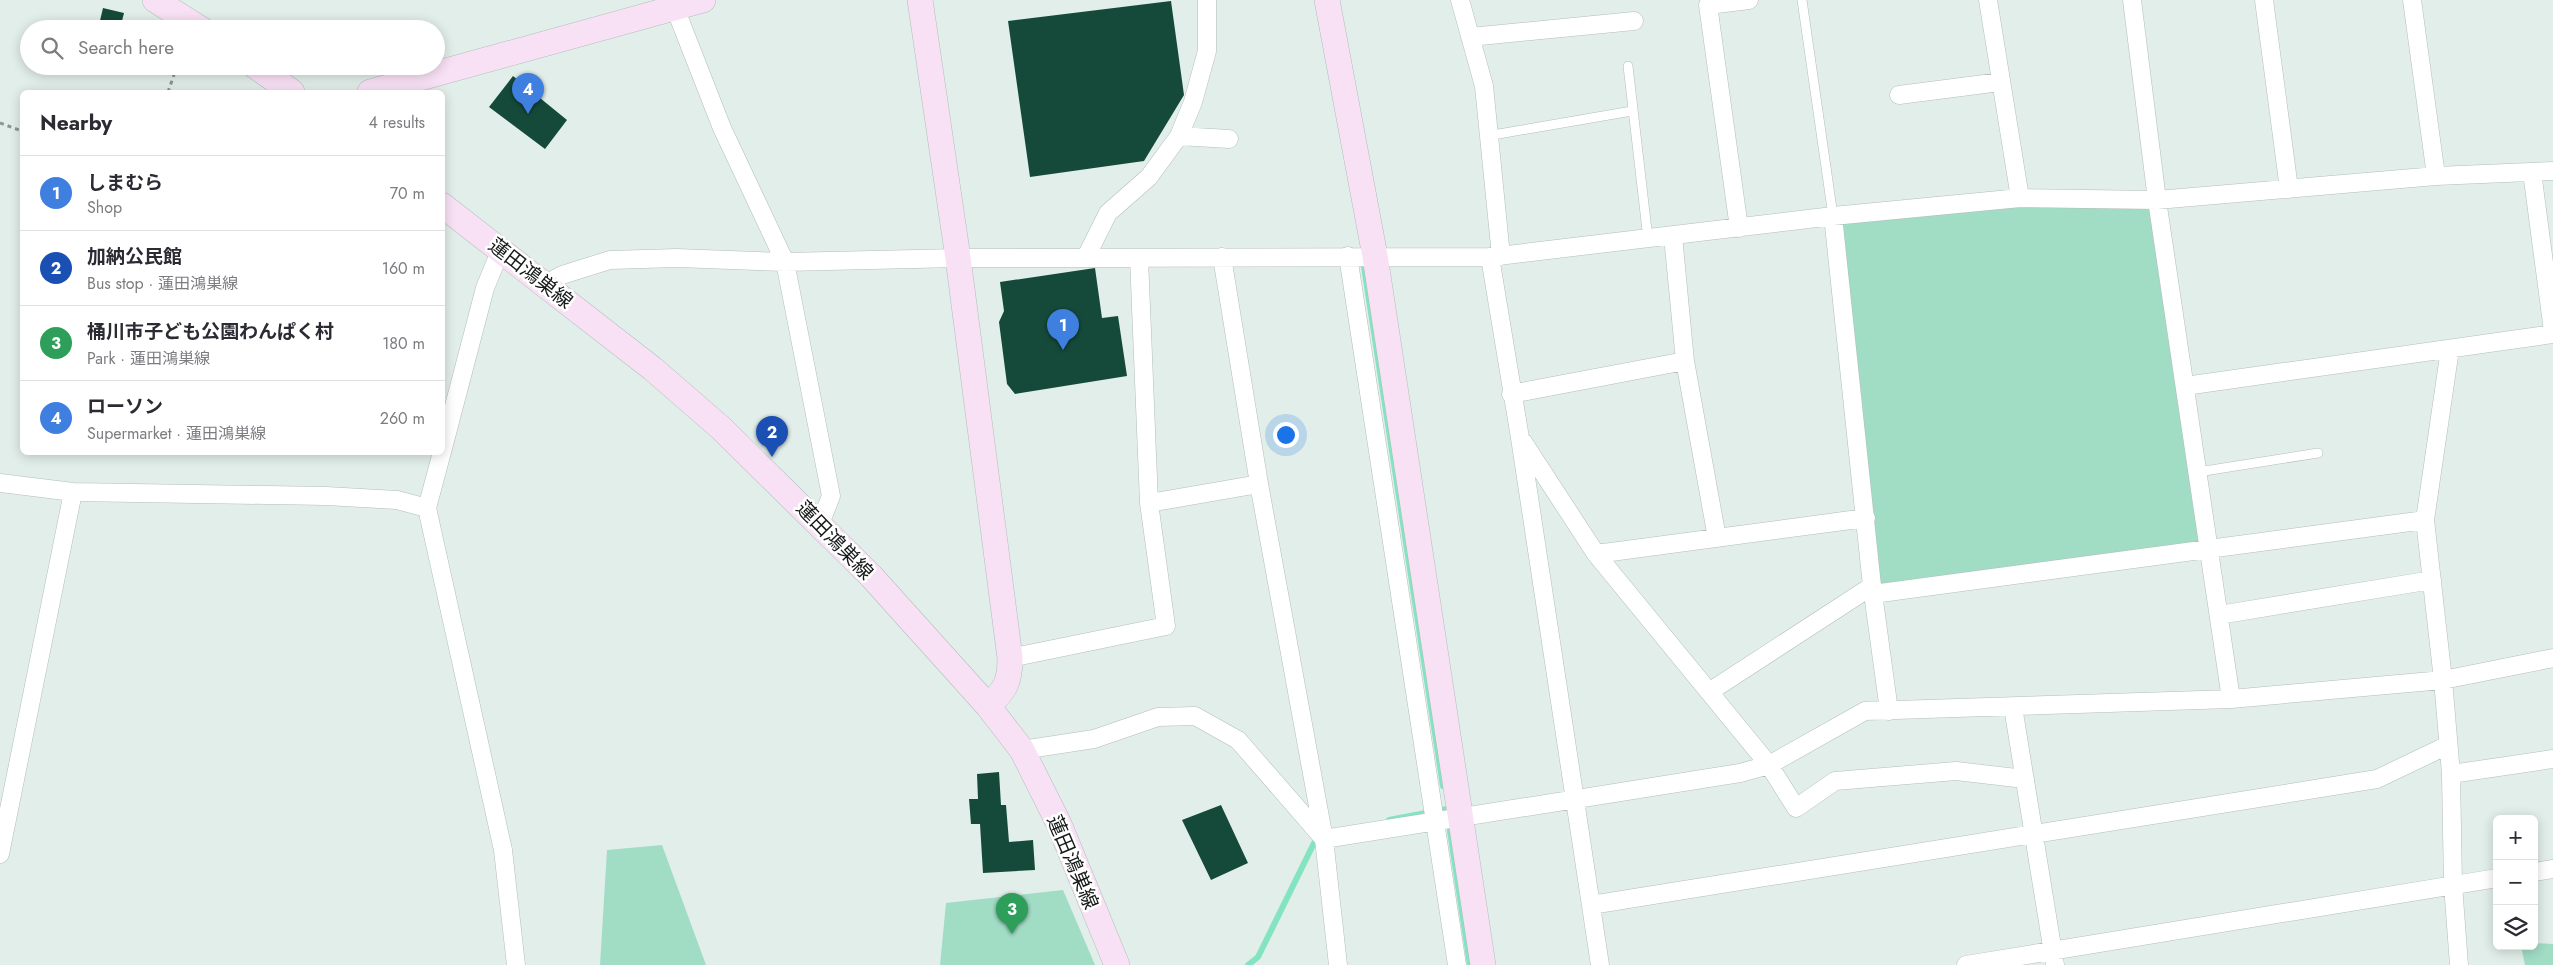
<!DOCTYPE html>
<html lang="en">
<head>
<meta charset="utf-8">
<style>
	body { margin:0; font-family:Jost,"Noto Sans JP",sans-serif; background:#f2f2f3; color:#2b2b33 }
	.controls { position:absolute; right:15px; bottom:15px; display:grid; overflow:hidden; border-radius:8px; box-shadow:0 2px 12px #0003 }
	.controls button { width:45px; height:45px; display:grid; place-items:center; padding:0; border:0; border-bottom:1px solid #e1e1e2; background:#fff; color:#2b2b33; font:25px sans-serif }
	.you { position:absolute; left:1285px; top:434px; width:18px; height:18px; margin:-12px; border:4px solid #fff; border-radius:50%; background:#1a73e8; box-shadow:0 0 0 8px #1a73e833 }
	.badge { display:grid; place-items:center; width:32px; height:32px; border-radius:50%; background:#b45309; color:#fff; font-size:16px; font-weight:700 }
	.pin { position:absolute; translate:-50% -41px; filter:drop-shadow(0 1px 2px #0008) }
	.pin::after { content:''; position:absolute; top:26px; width:18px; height:15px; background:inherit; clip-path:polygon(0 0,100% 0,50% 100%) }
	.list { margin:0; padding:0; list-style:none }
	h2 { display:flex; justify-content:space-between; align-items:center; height:65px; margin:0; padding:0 20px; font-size:21px }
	h2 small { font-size:16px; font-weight:400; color:#7c7c81 }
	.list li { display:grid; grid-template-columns:32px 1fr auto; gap:15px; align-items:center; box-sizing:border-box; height:75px; padding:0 20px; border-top:1px solid #e1e1e2 }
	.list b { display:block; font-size:19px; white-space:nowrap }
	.list p { margin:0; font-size:16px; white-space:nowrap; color:#7c7c81 }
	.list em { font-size:16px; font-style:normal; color:#7c7c81 }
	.icon { flex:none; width:28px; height:28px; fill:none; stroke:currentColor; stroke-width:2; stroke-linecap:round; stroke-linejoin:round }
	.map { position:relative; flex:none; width:2553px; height:965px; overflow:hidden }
	.search { position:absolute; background:#fff; box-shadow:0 2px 12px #0003; left:20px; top:20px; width:425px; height:55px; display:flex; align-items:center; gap:12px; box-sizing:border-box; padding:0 18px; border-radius:28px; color:#7c7c81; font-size:19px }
	.panel { position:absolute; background:#fff; box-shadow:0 2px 12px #0003; left:20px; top:90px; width:425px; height:365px; border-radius:8px }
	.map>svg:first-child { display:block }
	.green { fill:#a1dcc5 }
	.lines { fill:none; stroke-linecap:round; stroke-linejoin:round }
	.stream { stroke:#84e4c2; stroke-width:6 }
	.building { fill:#154a3a }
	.lane-casing { stroke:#b3beba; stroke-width:10 }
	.street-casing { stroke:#b3beba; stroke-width:19 }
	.secondary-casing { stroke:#b3beba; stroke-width:26 }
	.path { stroke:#8c9591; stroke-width:3; stroke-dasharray:4 4; stroke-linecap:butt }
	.lane { stroke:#fff; stroke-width:9 }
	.street { stroke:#fff; stroke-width:18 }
	.secondary { stroke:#f9e1f5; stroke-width:25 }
	.labels { text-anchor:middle; stroke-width:5; stroke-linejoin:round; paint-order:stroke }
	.street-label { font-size:20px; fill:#151917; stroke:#fff }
</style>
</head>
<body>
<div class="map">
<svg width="2553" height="965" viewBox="0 0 2553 965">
	<rect width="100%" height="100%" fill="#e2eee9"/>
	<!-- green -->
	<path class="green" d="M2157 200 2209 549 1873 594 1833 216Z
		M662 845 706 965H600L607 850Z
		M1063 890 1095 965H940L946 903Z
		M2534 943 2553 944V965H2525L2521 946H2534Z"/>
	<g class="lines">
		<!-- stream -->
		<path class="stream" d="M1363 260 1443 786
			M1389 820 1447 809
			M1450 831 1470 965
			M1248 965 1258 957 1314 843 1322 837"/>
	</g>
	<!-- building -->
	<path class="building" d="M1171 1 1184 95 1144 161 1030 177 1008 21Z
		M103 8 124 13 120 29H98Z
		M513 76 567 120 545 149 489 107Z
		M1095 268 1102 318 1118 316 1127 376 1015 394 1007 384 999 322 1004 311 1000 282Z
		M999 772 1001 805H1006L1009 842 1033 840 1035 870 983 873 980 824H971L969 799H978L977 774Z
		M1221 805 1248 863 1211 880 1182 820Z"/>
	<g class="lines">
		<defs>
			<path id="lane" d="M1802 0 1833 216
				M1628 66 1648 239
				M1487 136 1632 111
				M2198 472 2318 453"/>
			<path id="street" d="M1460 0 1484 86 1501 256
				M1988 0 2020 198
				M2132 0 2157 200 2231 699
				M2264 0 2289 189
				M2412 0 2436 176
				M675 8 722 128 785 262 831 496 820 524
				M1470 37 1634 21
				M1899 95 2000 82
				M1179 136 1229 139
				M2532 172 2553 331
				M1833 216 1872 586 1889 711
				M1739 228 1708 5 1749 0
				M1673 236 1685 361 1717 538
				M1348 256 1457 965
				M1086 257 1108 213 1149 177 1179 136 1193 102 1207 51V0
				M1222 257 1259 484 1324 839 1338 965
				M1490 257 1520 438 1600 965
				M546 284 562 275 610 260 677 258 785 262 958 258 1490 257 1833 216 2020 198 2157 200 2436 176 2553 171
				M2450 349 2425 520 2443 680 2451 774 2453 885 2459 965
				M2185 386 2553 334
				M1511 394 1685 361
				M1523 442 1596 554 1769 765 1796 808 1835 781 1956 771 2025 779
				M442 452 427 508 503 850 516 965
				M442 452 485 288 501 249
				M0 483 73 492 326 496 397 500 427 508
				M1149 503 1259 484
				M1596 554 1866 518
				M1873 594 2425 520
				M2219 615 2432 580
				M1010 658 1166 626 1149 503 1139 258
				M1709 692 1872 586
				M2013 707 2055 965
				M1022 750 1094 739 1158 717 1195 716 1238 740 1324 839
				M2451 774 2553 759
				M1324 839 1740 773 1769 765 1865 711 2231 699 2443 680 2553 658
				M0 854 73 492
				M2534 872 2553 869
				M1591 905 2377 779 2448 745
				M1966 965 2497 878"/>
			<path id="secondary" d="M155 0 201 29
				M920 0 958 258 1010 658C1010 683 1005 690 988 706
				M1327 0 1375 256 1483 965
				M255 66 292 92
				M370 92 703 0
				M442 205 653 369 721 428 871 576 988 706 1022 750 1059 824 1117 965"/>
		</defs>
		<!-- lane casing -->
		<use href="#lane" class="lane-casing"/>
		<!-- street casing -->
		<use href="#street" class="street-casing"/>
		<!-- secondary casing -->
		<use href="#secondary" class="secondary-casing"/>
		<!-- path -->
		<path class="path" d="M168 92 177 66
			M0 123 22 131"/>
		<!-- lane -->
		<use href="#lane" class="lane"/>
		<!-- street -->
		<use href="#street" class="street"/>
		<!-- secondary -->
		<use href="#secondary" class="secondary"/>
	</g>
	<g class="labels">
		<!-- street labels -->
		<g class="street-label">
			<text transform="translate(531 273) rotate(38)" y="7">蓮田鴻巣線</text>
			<text transform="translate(835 540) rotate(46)" y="7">蓮田鴻巣線</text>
			<text transform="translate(1073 862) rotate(67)" y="7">蓮田鴻巣線</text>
		</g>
	</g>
</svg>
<div class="controls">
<button>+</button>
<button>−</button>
<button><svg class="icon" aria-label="layers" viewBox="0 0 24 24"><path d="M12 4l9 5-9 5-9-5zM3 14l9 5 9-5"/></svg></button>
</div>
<div class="you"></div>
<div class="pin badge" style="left:1063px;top:350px;background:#3f7fe0">1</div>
<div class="pin badge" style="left:772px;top:457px;background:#1a4fb4">2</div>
<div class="pin badge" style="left:1012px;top:934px;background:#2e9e5b">3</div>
<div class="pin badge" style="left:528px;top:114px;background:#3f7fe0">4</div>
<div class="search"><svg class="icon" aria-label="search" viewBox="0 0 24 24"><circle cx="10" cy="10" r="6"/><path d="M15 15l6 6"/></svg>Search here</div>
<section class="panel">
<h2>Nearby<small>4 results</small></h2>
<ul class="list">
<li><span class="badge" style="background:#3f7fe0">1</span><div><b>しまむら</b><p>Shop</p></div><em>70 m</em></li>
<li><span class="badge" style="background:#1a4fb4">2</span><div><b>加納公民館</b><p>Bus stop · 蓮田鴻巣線</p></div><em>160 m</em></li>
<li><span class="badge" style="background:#2e9e5b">3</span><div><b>桶川市子ども公園わんぱく村</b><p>Park · 蓮田鴻巣線</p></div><em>180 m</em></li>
<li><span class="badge" style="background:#3f7fe0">4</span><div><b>ローソン</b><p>Supermarket · 蓮田鴻巣線</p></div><em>260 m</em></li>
</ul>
</section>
</div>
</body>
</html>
